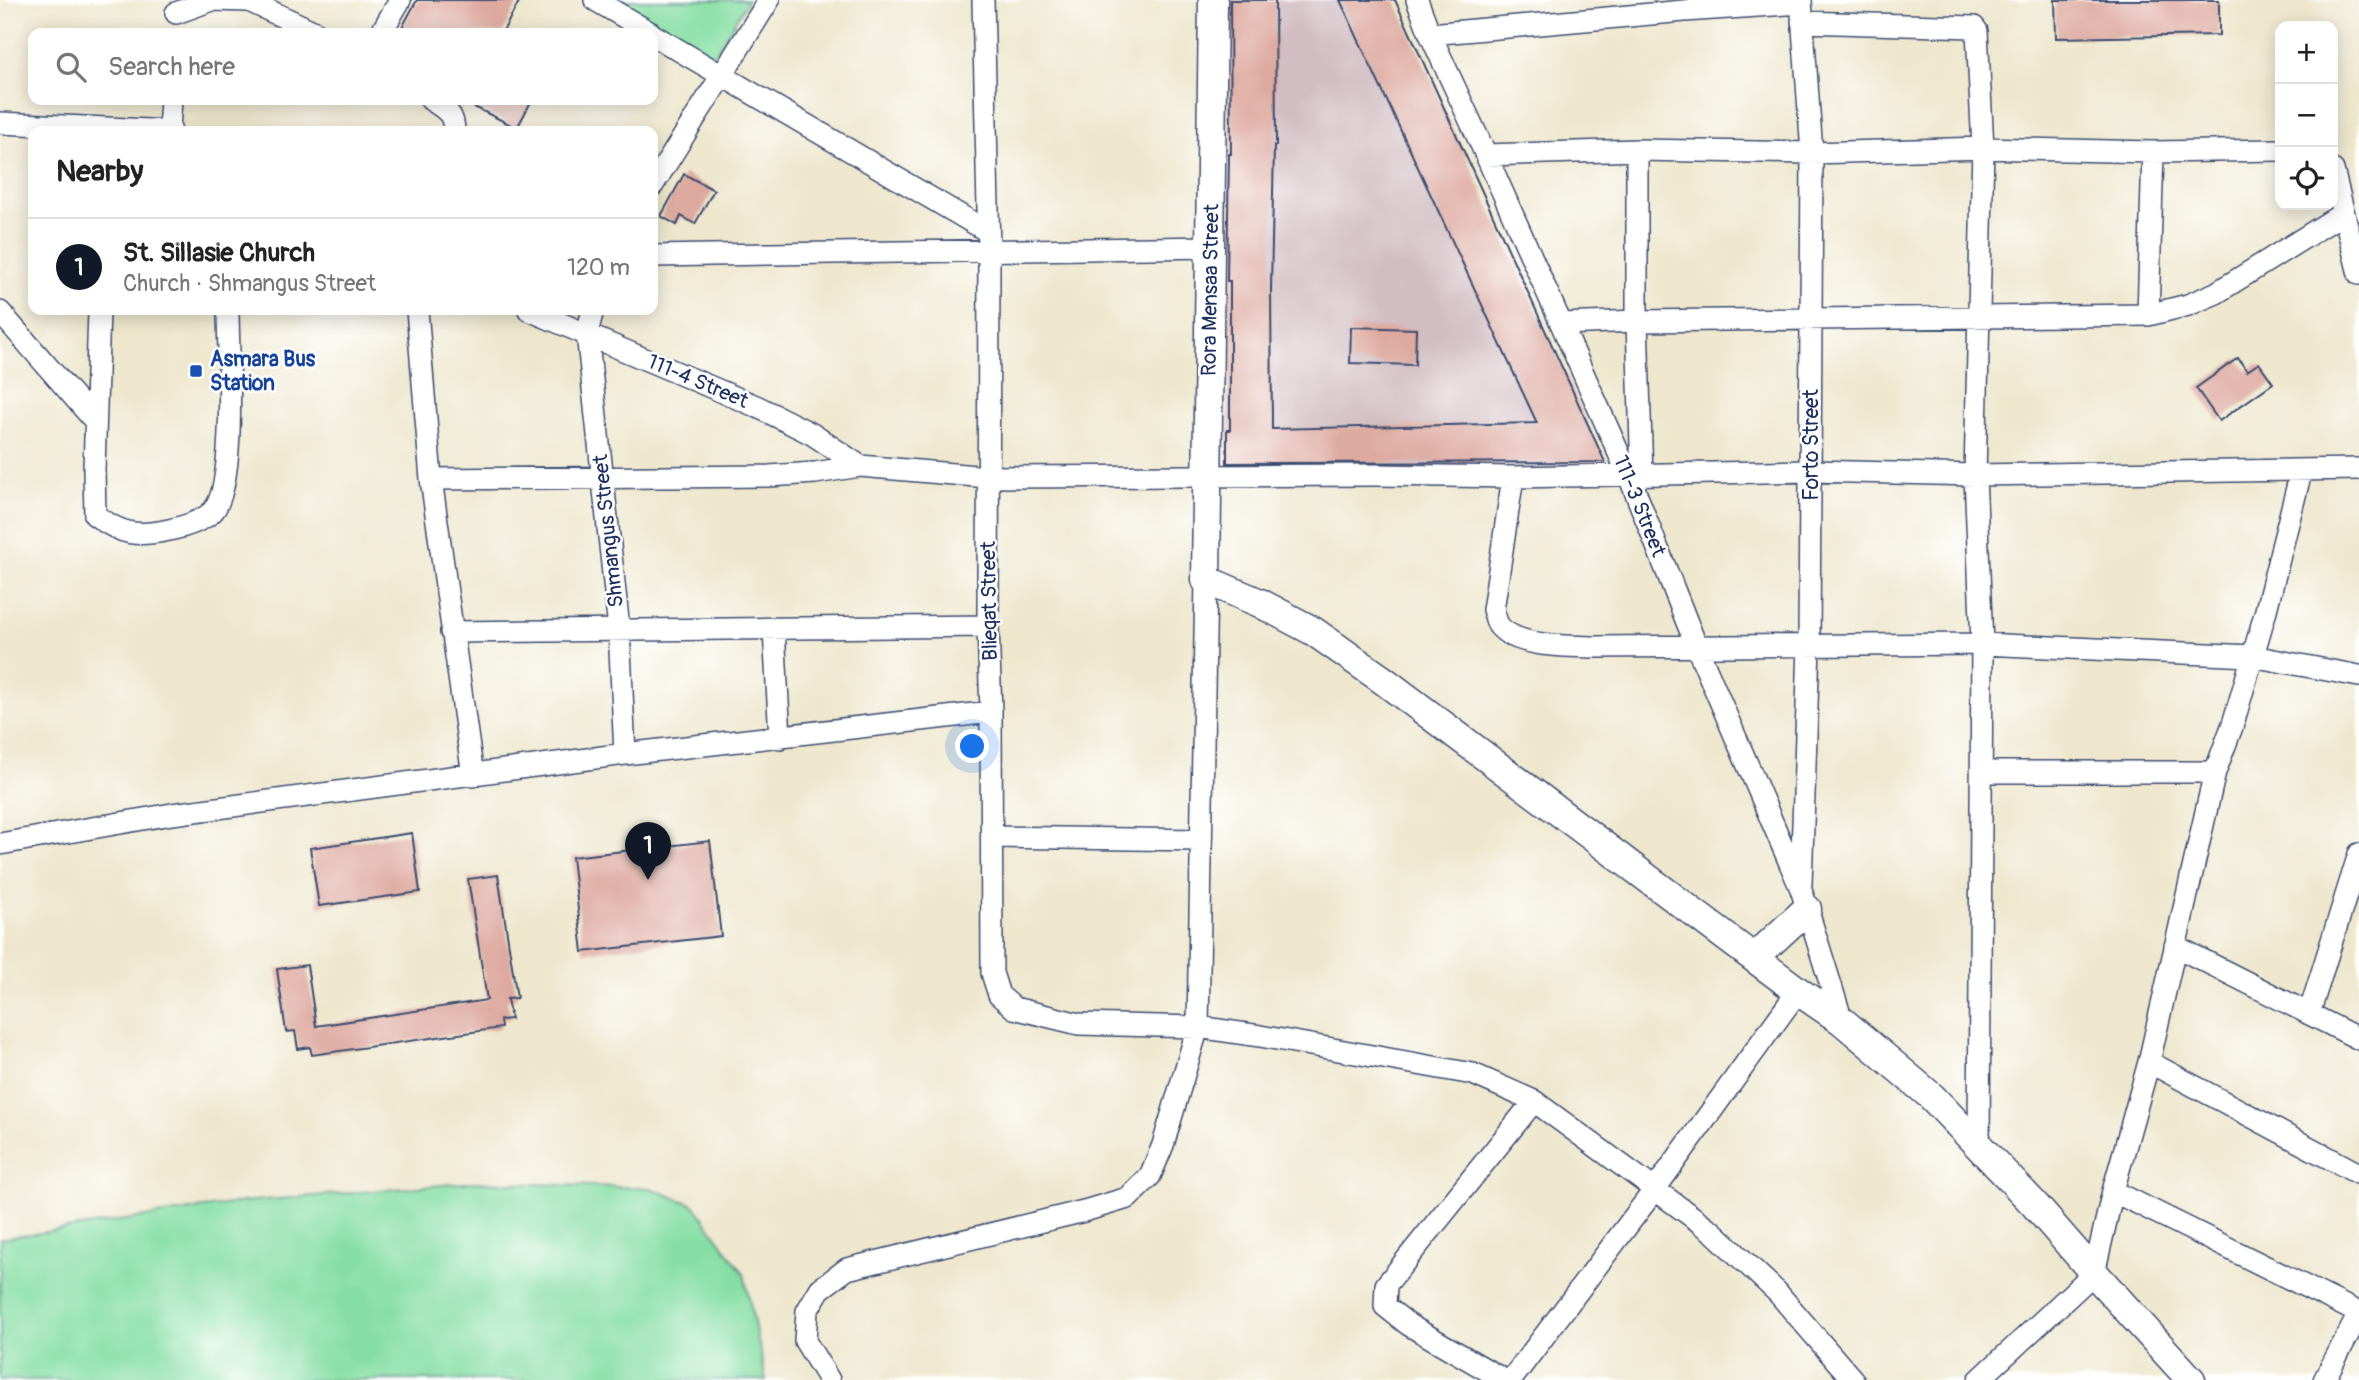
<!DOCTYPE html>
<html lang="en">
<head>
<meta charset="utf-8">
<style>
	body { margin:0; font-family:Pangolin,sans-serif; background:#f2f2f2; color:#222 }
	.controls { position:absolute; right:21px; top:21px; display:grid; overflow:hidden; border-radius:14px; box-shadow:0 4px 18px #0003 }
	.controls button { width:63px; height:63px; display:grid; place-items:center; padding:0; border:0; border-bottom:2px solid #e0e0e0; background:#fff; color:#222; font:35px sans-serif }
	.you { position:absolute; left:973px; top:747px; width:24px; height:24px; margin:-18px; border:5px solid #fff; border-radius:50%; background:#1a73e8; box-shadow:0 0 0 10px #1a73e833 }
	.badge { display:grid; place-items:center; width:46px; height:46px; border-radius:50%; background:#111827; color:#fff; font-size:23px; font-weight:700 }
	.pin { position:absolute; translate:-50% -58px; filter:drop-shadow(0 2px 4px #0008) }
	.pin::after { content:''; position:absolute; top:37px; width:24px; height:21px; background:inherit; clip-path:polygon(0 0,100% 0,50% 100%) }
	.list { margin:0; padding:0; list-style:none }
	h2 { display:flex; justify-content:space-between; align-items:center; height:91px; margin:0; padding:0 28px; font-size:30px }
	h2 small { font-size:23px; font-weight:400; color:#767676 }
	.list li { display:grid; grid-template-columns:46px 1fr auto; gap:21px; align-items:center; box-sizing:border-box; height:98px; padding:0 28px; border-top:2px solid #e0e0e0 }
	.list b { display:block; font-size:26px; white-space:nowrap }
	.list p { margin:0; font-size:23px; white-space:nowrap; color:#767676 }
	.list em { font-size:23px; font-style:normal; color:#767676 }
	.icon { flex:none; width:38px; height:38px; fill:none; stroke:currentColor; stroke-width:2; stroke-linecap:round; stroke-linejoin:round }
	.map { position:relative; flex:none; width:2359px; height:1380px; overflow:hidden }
	.search { position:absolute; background:#fff; box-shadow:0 4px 18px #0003; left:28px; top:28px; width:630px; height:77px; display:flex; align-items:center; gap:18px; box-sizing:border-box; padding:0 24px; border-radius:14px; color:#767676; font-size:26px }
	.panel { position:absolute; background:#fff; box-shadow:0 4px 18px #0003; left:28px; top:126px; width:630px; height:189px; border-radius:14px }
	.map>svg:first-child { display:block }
	.industrial { fill:#d2bec2 }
	.green { fill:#85dea3; stroke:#508680; stroke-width:2 }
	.building { fill:#deaaa0 }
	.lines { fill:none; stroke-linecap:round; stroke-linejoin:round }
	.minor-casing { stroke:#3b4b6f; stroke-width:24 }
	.major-casing { stroke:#3b4b6f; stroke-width:31 }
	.minor { stroke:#fff; stroke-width:21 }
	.major { stroke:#fff; stroke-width:28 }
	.transit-dot { fill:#1a4fb4; stroke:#fff; stroke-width:2.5 }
	.labels { text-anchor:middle; stroke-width:5; stroke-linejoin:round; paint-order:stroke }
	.street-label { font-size:21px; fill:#1b2f5e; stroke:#fff }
	.transit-label { font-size:21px; font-weight:bold; fill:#164399; stroke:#fff; text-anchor:start }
</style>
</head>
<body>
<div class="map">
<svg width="2359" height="1380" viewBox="0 0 2359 1380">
	<rect width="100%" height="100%" fill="#fff"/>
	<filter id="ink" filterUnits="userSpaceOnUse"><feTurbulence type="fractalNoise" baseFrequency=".0143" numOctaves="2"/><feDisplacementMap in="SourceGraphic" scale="14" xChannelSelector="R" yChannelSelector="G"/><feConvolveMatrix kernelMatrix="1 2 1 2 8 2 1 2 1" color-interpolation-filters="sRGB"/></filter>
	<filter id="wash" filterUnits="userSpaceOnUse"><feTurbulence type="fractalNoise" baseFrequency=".00686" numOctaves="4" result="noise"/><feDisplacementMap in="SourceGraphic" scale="28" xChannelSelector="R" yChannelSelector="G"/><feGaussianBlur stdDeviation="1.57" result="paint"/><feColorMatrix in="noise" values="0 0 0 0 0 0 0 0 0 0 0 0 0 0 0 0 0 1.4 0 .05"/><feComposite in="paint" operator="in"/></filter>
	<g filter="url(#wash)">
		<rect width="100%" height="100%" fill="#eee7cd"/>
		<!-- industrial -->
		<path class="industrial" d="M1229 0H1395L1608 467 1228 471Z"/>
		<!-- green -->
		<path class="green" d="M611 0H748L711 61Z
			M477 1182 650 1188 694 1205 744 1274 766 1380H0V1239L243 1202Z"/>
		<g id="blocks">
			<!-- building -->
			<path class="building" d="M417 0H520L502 33H399Z
				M1230 0H1275L1276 146H1274L1271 289 1272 429 1537 423 1340 0H1395L1605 462 1227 463V430H1230V281H1227L1229 154H1231Z
				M2055 0H2219V35L2056 38Z
				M460 100H532L517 128Z
				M684 174 714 190 695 224 681 216 677 225 661 216Z
				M1351 327 1416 329 1415 365 1350 363Z
				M2238 358 2247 371 2259 363 2273 383 2219 421 2196 388Z
				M412 833 420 892 319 906 310 848Z
				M710 841 721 936 583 952 572 857Z
				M498 875 517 998 507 999 511 1019 500 1020 501 1028 312 1055 310 1047 298 1049 295 1031 286 1032 277 969 307 965 316 1026 487 1000 468 879Z"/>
		</g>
	</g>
	<g filter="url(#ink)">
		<use href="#blocks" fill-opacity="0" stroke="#3b4b6f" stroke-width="2"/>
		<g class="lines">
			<defs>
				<path id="minor" d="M595 0 651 33
					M983 0 989 250 988 626 991 712 992 973 999 995 1014 1008 1079 1024 1198 1027 1260 1036 1473 1074 1534 1101 1713 1232 1777 1292 1853 1380
					M1417 0 1430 34 1486 155 1629 476 1696 645 1801 889 1842 1021
					M1801 0 1812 153 1809 646 1801 884
					M176 13 212 0 249 1 317 33
					M1802 22 1974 27 1977 31 1983 148 1975 475 1982 644 1979 1145
					M381 33 400 0
					M1430 34 1684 11 1801 3
					M653 35 987 231
					M431 100C445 109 454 113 454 131
					M0 123 171 131
					M169 130 171 100
					M1637 150V321L1642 476
					M1486 155 1637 150 1812 153 1983 148 2153 152 2280 150
					M2333 170 2359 274
					M653 185 769 0
					M653 256 1211 247
					M99 310 94 470 95 515C122 535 137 537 169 530 183 527 203 521 213 511 237 485 228 348 228 310
					M417 310 431 479 473 776
					M529 310 758 407 812 434 860 466
					M593 310 587 333 619 629 625 754
					M0 312 95 421
					M2148 315 2153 152
					M1562 324 1637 321 2148 315 2188 305 2216 293 2342 214
					M1513 477 1493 610C1495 614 1496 622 1499 626 1517 648 1571 646 1597 647L1982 644 2252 656 2359 676
					M431 479 769 476 815 473 860 466 988 477 1377 475 1513 477 1812 471 1975 475 2359 469
					M774 629 780 738
					M451 632 988 626
					M1982 772H2215
					M992 837 1201 840
					M0 844 172 814 625 754 991 712
					M2175 946 2359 1039
					M2309 1014 2359 854
					M2149 1062 2359 1174
					M2113 1191 2359 1313
					M829 1380 805 1341 807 1311 820 1289 847 1269 1084 1211 1128 1198 1150 1176 1163 1145 1198 1027 1206 580
					M1504 1380 1409 1325 1385 1306 1386 1285 1534 1101
					M1511 1380 1655 1189 1798 991
					M1979 1380 2094 1273 2113 1191 2149 1062 2215 772 2233 724 2265 614 2301 472
					M2324 1380 2359 1314"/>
				<path id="major" d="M1213 0 1206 580 1260 603 1313 631 1383 680 1798 991 1842 1021 1932 1097 2034 1204 2094 1273 2191 1380
					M1755 957 1807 909"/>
			</defs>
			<!-- minor casing -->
			<use href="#minor" class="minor-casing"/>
			<!-- major casing -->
			<use href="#major" class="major-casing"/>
			<!-- minor -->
			<use href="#minor" class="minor"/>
			<!-- major -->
			<use href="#major" class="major"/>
		</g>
	</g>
	<!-- markers -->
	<rect class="transit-dot" x="189" y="364" width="14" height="14" rx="3.5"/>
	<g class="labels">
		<!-- street labels -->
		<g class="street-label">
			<text transform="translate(1210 290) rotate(-89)" y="7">Rora Mensaa Street</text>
			<text transform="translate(698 381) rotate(23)" y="7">111-4 Street</text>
			<text transform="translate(1811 445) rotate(-90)" y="7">Forto Street</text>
			<text transform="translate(1640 506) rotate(68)" y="7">111-3 Street</text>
			<text transform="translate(608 531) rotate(-96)" y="7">Shmangus Street</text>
			<text transform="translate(989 601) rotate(-91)" y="7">Blieqat Street</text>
		</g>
		<!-- transit labels -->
		<g class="transit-label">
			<text x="210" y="366">Asmara Bus<tspan x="210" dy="24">Station</tspan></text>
		</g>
	</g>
</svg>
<div class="controls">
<button>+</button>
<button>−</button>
<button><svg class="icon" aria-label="locate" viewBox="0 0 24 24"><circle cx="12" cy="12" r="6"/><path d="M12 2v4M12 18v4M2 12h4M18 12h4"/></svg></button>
</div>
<div class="you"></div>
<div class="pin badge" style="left:648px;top:880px">1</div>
<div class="search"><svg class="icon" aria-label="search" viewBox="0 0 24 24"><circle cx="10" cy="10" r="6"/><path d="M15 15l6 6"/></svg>Search here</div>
<section class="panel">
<h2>Nearby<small></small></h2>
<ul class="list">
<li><span class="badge">1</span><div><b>St. Sillasie Church</b><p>Church · Shmangus Street</p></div><em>120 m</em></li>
</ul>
</section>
</div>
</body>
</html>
